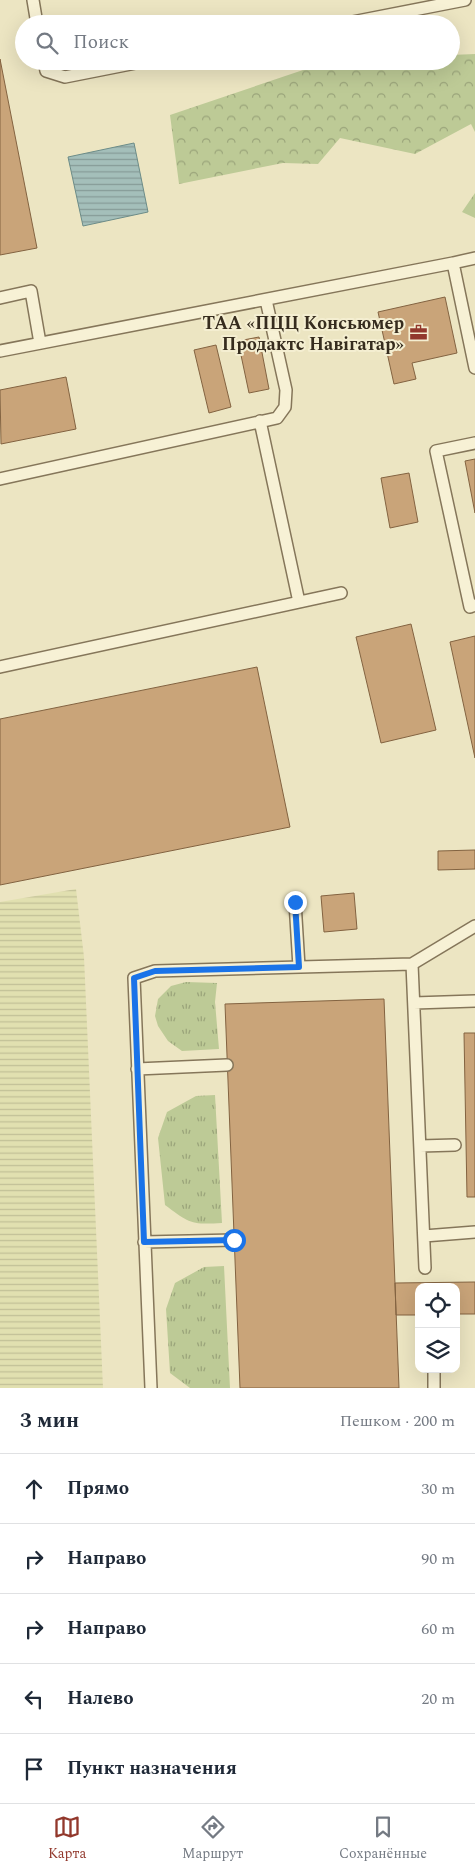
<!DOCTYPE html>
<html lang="ru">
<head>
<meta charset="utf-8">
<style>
	body { margin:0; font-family:Spectral,serif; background:#f6f6f7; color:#1f2937 }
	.controls { position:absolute; right:15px; bottom:15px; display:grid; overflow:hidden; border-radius:10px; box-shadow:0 5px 20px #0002 }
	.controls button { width:45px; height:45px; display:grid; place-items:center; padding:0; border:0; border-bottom:1px solid #e0e1e3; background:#fff; color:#1f2937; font:25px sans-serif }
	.stop { position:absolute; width:15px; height:15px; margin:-11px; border:4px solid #1a73e8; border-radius:50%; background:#fff }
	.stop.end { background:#1a73e8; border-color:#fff; box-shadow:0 1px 5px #0008 }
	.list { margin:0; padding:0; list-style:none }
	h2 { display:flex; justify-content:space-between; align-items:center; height:65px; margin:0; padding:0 20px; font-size:21px }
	h2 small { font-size:16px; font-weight:400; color:#747a83 }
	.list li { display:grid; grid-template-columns:32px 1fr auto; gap:15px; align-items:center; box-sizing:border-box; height:70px; padding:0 20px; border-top:1px solid #e0e1e3 }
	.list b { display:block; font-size:19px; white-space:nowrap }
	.list em { font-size:16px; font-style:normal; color:#747a83 }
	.icon { flex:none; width:28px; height:28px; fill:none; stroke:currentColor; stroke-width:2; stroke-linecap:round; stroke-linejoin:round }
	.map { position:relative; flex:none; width:475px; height:1388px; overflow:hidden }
	.search { position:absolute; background:#fff; box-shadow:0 5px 20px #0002; left:15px; right:15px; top:15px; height:55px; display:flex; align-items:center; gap:12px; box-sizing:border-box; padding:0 18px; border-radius:28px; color:#747a83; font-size:19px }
	.sheet { height:415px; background:#fff }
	nav { display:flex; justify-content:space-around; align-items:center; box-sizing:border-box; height:70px; border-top:1px solid #e0e1e3; background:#fff; font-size:14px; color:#747a83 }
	nav a { display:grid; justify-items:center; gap:2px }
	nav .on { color:#92382c }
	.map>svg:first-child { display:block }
	.farmland { fill:url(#farmland-rules) }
	.grass { fill:url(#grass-tufts) }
	.forest { fill:url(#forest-crowns) }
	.water { fill:url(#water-rules); stroke:#6c8c88 }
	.building { fill:#c9a479; stroke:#836341 }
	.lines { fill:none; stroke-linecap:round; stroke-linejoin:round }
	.service-casing { stroke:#85765a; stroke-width:14 }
	.service { stroke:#f7f1d5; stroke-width:11 }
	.route { stroke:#1a73e8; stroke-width:6 }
	.labels { text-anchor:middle; stroke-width:4; stroke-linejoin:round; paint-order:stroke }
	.poi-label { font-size:18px; font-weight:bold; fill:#362c1e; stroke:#f4eed1; text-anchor:end }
</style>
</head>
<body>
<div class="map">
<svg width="475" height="1388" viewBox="0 0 475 1388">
	<defs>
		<pattern id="farmland-rules" width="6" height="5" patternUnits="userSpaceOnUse" patternTransform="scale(1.25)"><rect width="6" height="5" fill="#e1e0b0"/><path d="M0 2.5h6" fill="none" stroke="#c2c097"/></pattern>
		<pattern id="grass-tufts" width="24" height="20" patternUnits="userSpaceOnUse" patternTransform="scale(1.25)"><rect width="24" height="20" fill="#bdca96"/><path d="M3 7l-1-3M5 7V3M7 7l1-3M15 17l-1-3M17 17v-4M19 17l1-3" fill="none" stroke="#9aa47a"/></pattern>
		<pattern id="forest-crowns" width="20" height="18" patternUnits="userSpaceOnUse" patternTransform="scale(1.25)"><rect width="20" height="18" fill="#bdca96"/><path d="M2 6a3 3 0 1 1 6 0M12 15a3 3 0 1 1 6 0" fill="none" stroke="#9aa47a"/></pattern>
		<pattern id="water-rules" width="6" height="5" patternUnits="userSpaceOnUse" patternTransform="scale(1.25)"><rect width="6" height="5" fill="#a4bfba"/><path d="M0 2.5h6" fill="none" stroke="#869b97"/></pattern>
	</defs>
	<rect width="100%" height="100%" fill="#ece5c2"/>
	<!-- farmland -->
	<path class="farmland" d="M76 889 84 957 103 1388H0V902Z"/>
	<!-- grass -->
	<path class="grass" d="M186 982 217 983 215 1002 219 1049 182 1051 168 1041 158 1026 155 1016 158 999 171 986Z
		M215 1095 222 1223C191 1225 189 1223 165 1205L158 1138 167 1112 196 1096Z
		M224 1266 230 1388H190L170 1373 166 1309 175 1283 204 1267Z"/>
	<!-- forest -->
	<path class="forest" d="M475 54V132L471 124 415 154 340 138 318 164 283 163 179 184 170 115 309 68 379 61H451V55Z
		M475 193V218L462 212Z"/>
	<!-- water -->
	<path class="water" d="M134 143 148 212 83 226 68 157Z"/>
	<!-- building -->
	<path class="building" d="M0 59 37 248 0 255Z
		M445 297 457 353 412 363 416 379 394 384 378 312Z
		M259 337 269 389 249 393 238 341Z
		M216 345 231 407 209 413 194 350Z
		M66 377 76 429 1 444 0 390Z
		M475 459V513L465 461Z
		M409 473 418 522 390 528 381 478Z
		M411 624 436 730 381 743 356 637Z
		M475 636V758L450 642Z
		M257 667 290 827 0 885V719Z
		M475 850V869L438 870V851Z
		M354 893 357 929 324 932 321 896Z
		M384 999 399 1388H240L225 1004Z
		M464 1033H475V1197H467Z
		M475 1282V1314H456V1287H419V1315H396L395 1283Z"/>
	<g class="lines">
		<defs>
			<path id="service" d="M33 0 37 24
				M342 24 465 0
				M44 61 46 71 65 77 146 61
				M453 263 475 258
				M0 298 31 291 40 343
				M0 351 453 263 475 368
				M260 421 299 602
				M475 443 436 451 470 607 475 605
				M0 479 277 418 285 407 286 390 266 300
				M0 667 341 593
				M295 902 299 967
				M412 964 425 1268
				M414 1003 475 1001
				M137 1069 227 1065
				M420 1146 455 1145
				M424 1236 475 1232
				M144 1242 234 1240
				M434 1369V1388
				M151 1388 134 978 155 971 412 964 475 926"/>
		</defs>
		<!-- service casing -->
		<use href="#service" class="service-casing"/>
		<!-- service -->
		<use href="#service" class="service"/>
	</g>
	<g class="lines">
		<!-- route -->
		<path class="route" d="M234 1240 144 1242 134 978 155 971 299 967 295 902"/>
	</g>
	<!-- icons -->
	<defs>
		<symbol id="office-bare" viewBox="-9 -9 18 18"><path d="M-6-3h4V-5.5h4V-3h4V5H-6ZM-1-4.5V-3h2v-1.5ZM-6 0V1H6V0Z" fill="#92382c" stroke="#f4eed1" stroke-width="2.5" paint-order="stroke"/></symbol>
	</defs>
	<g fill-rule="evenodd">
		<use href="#office-bare" x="406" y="320" width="25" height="25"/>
	</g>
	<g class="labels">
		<!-- poi labels -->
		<g class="poi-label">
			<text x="404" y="329">ТАА «ПЦЦ Консьюмер<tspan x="404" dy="21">Продактс Навігатар»</tspan></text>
		</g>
	</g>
</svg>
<div class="controls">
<button><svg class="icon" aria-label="locate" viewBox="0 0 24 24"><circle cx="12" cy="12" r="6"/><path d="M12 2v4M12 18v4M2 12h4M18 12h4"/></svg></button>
<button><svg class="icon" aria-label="layers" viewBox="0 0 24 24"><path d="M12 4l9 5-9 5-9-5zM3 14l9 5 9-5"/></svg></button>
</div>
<div class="stop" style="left:234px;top:1240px"></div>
<div class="stop end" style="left:295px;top:902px"></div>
<div class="search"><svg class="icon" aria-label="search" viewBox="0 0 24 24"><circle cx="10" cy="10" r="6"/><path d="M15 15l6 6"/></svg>Поиск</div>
</div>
<section class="sheet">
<h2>3 мин<small>Пешком · 200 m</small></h2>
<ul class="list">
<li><svg class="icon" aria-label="ahead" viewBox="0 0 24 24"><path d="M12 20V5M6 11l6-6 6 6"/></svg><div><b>Прямо</b></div><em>30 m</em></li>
<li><svg class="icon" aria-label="right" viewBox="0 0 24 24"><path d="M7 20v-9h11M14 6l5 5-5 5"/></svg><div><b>Направо</b></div><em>90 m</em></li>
<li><svg class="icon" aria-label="right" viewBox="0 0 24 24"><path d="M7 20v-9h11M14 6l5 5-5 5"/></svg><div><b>Направо</b></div><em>60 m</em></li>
<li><svg class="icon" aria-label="left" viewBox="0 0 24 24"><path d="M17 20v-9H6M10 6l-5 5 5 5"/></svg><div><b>Налево</b></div><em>20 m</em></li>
<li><svg class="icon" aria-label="arrive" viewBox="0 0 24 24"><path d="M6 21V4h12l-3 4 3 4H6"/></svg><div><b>Пункт назначения</b></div></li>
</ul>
</section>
<nav>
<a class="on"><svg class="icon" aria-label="map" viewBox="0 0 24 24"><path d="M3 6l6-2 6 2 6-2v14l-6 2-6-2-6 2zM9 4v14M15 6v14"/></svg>Карта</a>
<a><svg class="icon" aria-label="directions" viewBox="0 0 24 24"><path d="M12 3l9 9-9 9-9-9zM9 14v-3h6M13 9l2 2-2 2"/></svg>Маршрут</a>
<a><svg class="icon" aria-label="saved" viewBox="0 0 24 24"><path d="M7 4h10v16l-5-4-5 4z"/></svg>Сохранённые</a>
</nav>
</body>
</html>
